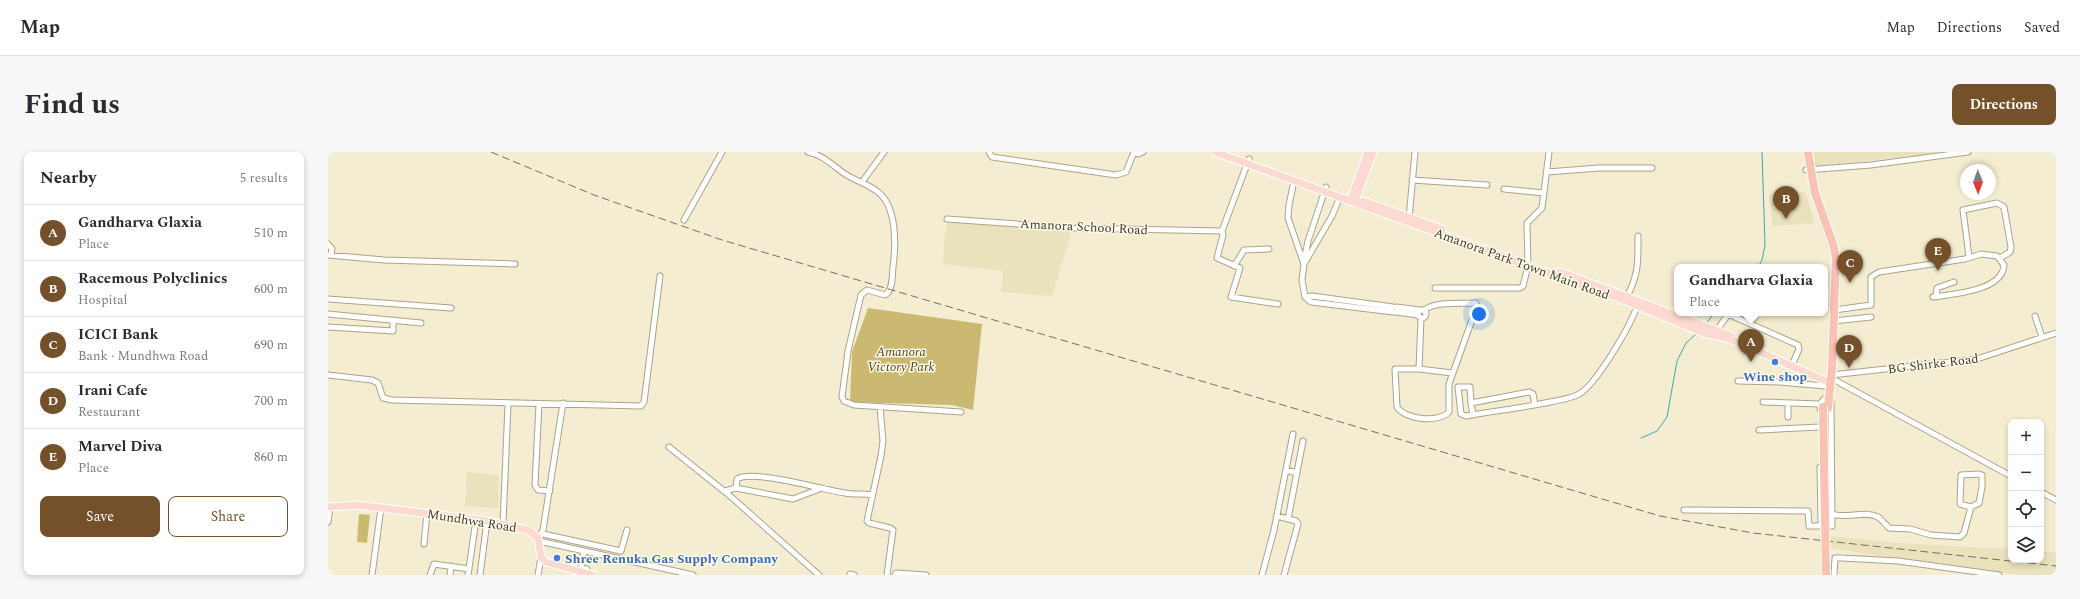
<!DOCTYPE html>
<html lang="en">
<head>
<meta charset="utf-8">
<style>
	body { margin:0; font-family:Spectral,serif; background:#f7f7f7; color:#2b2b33 }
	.controls { position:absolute; right:12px; bottom:12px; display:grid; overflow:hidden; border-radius:8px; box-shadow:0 2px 6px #0003 }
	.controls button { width:36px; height:36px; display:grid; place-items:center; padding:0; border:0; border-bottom:1px solid #e1e1e2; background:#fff; color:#2b2b33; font:20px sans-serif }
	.compass { position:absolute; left:1632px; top:12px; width:36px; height:36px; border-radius:50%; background:#fff; box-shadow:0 2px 6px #0003; rotate:179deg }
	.you { position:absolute; left:1151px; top:162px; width:14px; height:14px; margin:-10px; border:3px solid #fff; border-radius:50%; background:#1a73e8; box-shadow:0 0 0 6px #1a73e833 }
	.badge { display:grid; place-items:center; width:26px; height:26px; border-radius:50%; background:#75512b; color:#fff; font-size:13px; font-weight:700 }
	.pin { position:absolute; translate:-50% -33px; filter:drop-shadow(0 1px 2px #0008) }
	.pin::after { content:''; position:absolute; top:21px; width:14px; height:12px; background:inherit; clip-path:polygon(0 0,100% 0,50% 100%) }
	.popup { position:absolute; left:1346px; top:112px; width:154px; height:52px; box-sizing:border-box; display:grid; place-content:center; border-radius:8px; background:#fff; filter:drop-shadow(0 1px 3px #0005); font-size:13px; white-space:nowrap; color:#7c7c81 }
	.popup b { font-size:15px; color:#2b2b33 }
	.popup::after { content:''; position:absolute; left:50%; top:100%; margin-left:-8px; border:8px solid transparent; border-top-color:#fff }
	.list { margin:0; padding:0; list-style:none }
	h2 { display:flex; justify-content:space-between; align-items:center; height:52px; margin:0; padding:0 16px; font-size:17px }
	h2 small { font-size:13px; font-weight:400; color:#7c7c81 }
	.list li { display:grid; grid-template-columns:26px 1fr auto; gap:12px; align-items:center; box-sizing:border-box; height:56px; padding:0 16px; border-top:1px solid #e1e1e2 }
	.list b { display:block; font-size:15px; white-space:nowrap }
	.list p { margin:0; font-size:13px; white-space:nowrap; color:#7c7c81 }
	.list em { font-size:13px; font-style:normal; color:#7c7c81 }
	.actions { display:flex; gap:8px; padding:12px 16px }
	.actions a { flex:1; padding:9px 0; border:1px solid #75512b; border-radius:8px; text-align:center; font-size:14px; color:#75512b }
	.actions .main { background:#75512b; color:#fff }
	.icon { flex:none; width:22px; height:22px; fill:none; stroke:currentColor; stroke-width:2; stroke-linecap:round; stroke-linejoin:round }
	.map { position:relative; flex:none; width:1728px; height:423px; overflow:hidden; border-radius:8px }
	header { display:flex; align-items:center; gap:24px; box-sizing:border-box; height:56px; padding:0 20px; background:#fff; border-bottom:1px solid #e1e1e2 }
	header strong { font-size:19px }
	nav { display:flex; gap:22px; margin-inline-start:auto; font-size:14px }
	.intro { display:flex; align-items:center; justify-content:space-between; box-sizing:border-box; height:96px; padding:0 24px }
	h1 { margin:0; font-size:28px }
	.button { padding:10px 18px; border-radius:8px; background:#75512b; color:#fff; font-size:14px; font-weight:700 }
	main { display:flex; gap:24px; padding:0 24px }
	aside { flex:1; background:#fff; border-radius:8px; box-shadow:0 2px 6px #0003 }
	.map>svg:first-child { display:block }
	.built { fill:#eae1bd }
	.green { fill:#cbb971 }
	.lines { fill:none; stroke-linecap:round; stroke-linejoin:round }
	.stream { stroke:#3fa7af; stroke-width:1 }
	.minor-casing { stroke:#aaa489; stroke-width:7 }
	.major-casing { stroke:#fff; stroke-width:9 }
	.highway-casing { stroke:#fff; stroke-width:10 }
	.minor { stroke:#fff; stroke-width:5 }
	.major { stroke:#fcdad1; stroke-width:7 }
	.highway { stroke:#fac2b2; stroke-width:8 }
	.rail { stroke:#736f5f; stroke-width:1; stroke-dasharray:8 4; stroke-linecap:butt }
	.highway-bridge-casing { stroke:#fff; stroke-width:10; stroke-linecap:butt }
	.highway-bridge { stroke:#fac2b2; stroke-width:8 }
	.shop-dot { fill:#3f7fe0; stroke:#fffbe9; stroke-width:1.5 }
	.labels { text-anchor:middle; stroke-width:3; stroke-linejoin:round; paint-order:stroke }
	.street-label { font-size:13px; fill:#3e3b30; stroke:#fffbe9 }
	.park-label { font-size:13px; font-style:italic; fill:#4f451d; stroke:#fffbe9 }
	.shop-label { font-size:13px; font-weight:bold; fill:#366cbe; stroke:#fffbe9 }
</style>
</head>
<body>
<header>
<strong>Map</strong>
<nav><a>Map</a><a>Directions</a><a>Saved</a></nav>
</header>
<div class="intro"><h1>Find us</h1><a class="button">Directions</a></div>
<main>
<aside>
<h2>Nearby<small>5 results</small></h2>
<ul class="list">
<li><span class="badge">A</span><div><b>Gandharva Glaxia</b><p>Place</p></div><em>510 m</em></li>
<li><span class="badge">B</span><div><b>Racemous Polyclinics</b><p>Hospital</p></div><em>600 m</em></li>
<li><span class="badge">C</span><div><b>ICICI Bank</b><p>Bank · Mundhwa Road</p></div><em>690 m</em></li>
<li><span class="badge">D</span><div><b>Irani Cafe</b><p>Restaurant</p></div><em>700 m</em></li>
<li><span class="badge">E</span><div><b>Marvel Diva</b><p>Place</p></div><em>860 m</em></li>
</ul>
<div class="actions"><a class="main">Save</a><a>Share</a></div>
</aside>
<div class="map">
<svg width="1728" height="423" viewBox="0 0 1728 423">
	<rect width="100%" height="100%" fill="#f4edd1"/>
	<!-- built -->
	<path class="built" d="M1485 0H1616L1487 15Z
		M1477 40 1487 71 1445 74 1441 43Z
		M620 70 691 73 744 78 724 144 673 140 675 119 615 112 617 81Z
		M139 320 171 323 170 356 137 354Z
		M1491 383 1569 391 1683 397V408H1713V399L1728 401V423H1691L1568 407 1491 394Z"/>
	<!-- green -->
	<path class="green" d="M540 156 654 172 645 258 624 253 522 250 524 200Z
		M31 362 42 363 39 391 29 390Z"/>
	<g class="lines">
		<!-- stream -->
		<path class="stream" d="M1430 115 1434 108 1437 93 1434 0
			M1378 172 1386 161
			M1313 286 1329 279 1339 265 1349 209 1358 191 1369 181"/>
		<defs>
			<path id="minor" d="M480 0C495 3 505 14 517 22 528 29 540 32 550 40 569 55 568 92 565 115 564 124 565 139 557 143L539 138 533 143 520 199 514 245 516 249 526 253 633 260
				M661 0 664 5 788 23 798 20 806 0
				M806 1 810 2 815 0
				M921 7 894 79 895 83 889 106 912 116 903 145 950 152
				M1478 18 1543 13 1640 0
				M1219 20 1271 16H1324
				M1084 28 1159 33
				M966 29 961 53 960 66 976 112
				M534 30 556 0
				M1176 37 1216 41
				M1012 45 1004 64 976 112 974 128 977 145 983 150 1065 160
				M619 67 744 76 894 79
				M1081 67 1087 0
				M356 68 394 0
				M0 92 4 97 3 103
				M0 103 56 108 187 112
				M1641 105 1635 58 1669 51 1676 55 1683 95 1682 100 1672 106
				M976 109 980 89 998 35
				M906 114 916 98 941 97
				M1107 136H1192L1195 134 1200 114 1199 71 1214 56 1221 0
				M1608 144 1609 136 1626 130
				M977 145 984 144 1065 155
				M1298 146C1311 123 1310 110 1310 84
				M0 147 123 156
				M1068 155 1092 158
				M1090 162a4 4 0 1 1 8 0a4 4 0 1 1-8 0Z
				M1096 158C1110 149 1131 152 1148 151L1149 154 1121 232V260C1111 271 1077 268 1069 255L1067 217H1091L1124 221
				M1506 158 1543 153V125L1551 120 1637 107 1653 102 1669 104 1676 113C1675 139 1625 142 1605 145
				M1068 160 1090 163
				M1417 161 1426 166 1429 161
				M0 162 93 171
				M1400 162 1470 193 1471 197 1465 211
				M1707 164 1714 185
				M1506 169 1543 165
				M0 175 65 179V168
				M1389 178 1401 161
				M1091 217 1093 166
				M0 223 44 228 50 231 55 246 64 248 313 254 316 250 332 124
				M1503 223 1649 207 1728 181
				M1503 226 1683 324
				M1410 229 1452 230 1497 234
				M1435 250 1492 252
				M1143 251 1142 235H1130L1133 262 1138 264C1166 259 1194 256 1222 250 1231 248 1242 247 1251 242 1268 233 1303 173 1309 154
				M1460 251V265
				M211 252 207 333 210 338 222 339
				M552 255 555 289 553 304 539 369 541 371 562 376 565 378 559 423
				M1492 257V252L1496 247
				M1145 263 1143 251 1201 240 1205 242 1207 253
				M1431 278 1492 275
				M341 295 401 343 491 423
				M1492 315 1493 371 1494 374H1504L1503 250
				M958 318 969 321
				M408 336 409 327C426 317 495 338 517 341 526 343 535 341 544 343
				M397 339 408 336 465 347 494 336
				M1713 340 1728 348
				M1356 358 1480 359 1481 374H1494
				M1504 362C1518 367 1537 358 1550 365 1554 368 1558 373 1561 376L1582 377 1603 383 1632 385 1636 381 1643 355 1651 351 1654 335V323L1651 322 1633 323 1632 352 1643 355
				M949 364 968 369 970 372 956 423
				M960 367 975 289
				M0 370 2 355
				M175 372 180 252
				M215 382 293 399 299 378
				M210 386 215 378 235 251
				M211 389 365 423
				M96 392 99 361
				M256 399 253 415 259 417
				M522 422 526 423
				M44 423 53 356
				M102 423 106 412 141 417
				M122 423 123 414
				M140 423 148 368
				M152 423 159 369
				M210 423 213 405
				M567 423 568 421 598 423
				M934 423 946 378 965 282
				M1506 423 1507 406H1514L1570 409 1671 423"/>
			<path id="major" d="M887 0 1290 146 1376 181 1402 187 1498 229
				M1024 45 1040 0
				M1028 46 1045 0
				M1035 49 1114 77
				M1232 120 1404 184
				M0 355 29 353 159 369 200 378 210 386 213 405 218 410 265 423"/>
			<path id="highway" d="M1480 0 1487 41 1505 92 1508 106 1504 217 1500 256"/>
		</defs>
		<!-- minor casing -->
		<use href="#minor" class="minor-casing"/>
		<!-- major casing -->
		<use href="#major" class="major-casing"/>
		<!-- highway casing -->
		<use href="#highway" class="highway-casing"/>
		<!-- minor -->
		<use href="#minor" class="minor"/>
		<!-- major -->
		<use href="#major" class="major"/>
		<!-- highway -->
		<use href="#highway" class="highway"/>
		<!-- rail -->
		<path class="rail" d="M163 0 266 43 394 88 1332 364 1425 381 1728 414"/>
		<defs>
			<path id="highway-bridge" d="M1495 255 1498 423"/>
		</defs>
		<!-- highway-bridge casing -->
		<use href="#highway-bridge" class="highway-bridge-casing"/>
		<!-- highway-bridge -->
		<use href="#highway-bridge" class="highway-bridge"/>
	</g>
	<!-- markers -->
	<g class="shop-dot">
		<circle cx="1447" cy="210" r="4"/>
		<circle cx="229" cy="406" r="4"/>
	</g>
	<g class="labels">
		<!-- street labels -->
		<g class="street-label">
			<text transform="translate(756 74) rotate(3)" y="5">Amanora School Road</text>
			<text transform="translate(1194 111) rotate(20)" y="5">Amanora Park Town Main Road</text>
			<text transform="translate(1605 211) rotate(-7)" y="5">BG Shirke Road</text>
			<text transform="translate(144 368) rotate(9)" y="5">Mundhwa Road</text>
		</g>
		<!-- park labels -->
		<g class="park-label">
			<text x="573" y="204">Amanora<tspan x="573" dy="15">Victory Park</tspan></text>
		</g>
		<!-- shop labels -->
		<g class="shop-label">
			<text x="1447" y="229">Wine shop</text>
			<text x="237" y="411" text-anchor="start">Shree Renuka Gas Supply Company</text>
		</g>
	</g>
</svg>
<div class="controls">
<button>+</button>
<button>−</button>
<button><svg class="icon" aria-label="locate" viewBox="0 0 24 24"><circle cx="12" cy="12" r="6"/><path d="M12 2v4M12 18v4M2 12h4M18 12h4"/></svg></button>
<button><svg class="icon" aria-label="layers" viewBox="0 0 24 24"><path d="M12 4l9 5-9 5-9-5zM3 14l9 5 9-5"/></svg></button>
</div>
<svg class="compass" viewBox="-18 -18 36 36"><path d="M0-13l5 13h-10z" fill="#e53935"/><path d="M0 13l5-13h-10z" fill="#7c7c81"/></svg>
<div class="you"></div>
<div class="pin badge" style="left:1423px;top:210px">A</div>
<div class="popup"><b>Gandharva Glaxia</b>Place</div>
<div class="pin badge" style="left:1458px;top:67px">B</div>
<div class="pin badge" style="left:1522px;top:131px">C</div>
<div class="pin badge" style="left:1521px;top:216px">D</div>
<div class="pin badge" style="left:1610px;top:119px">E</div>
</div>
</main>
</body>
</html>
